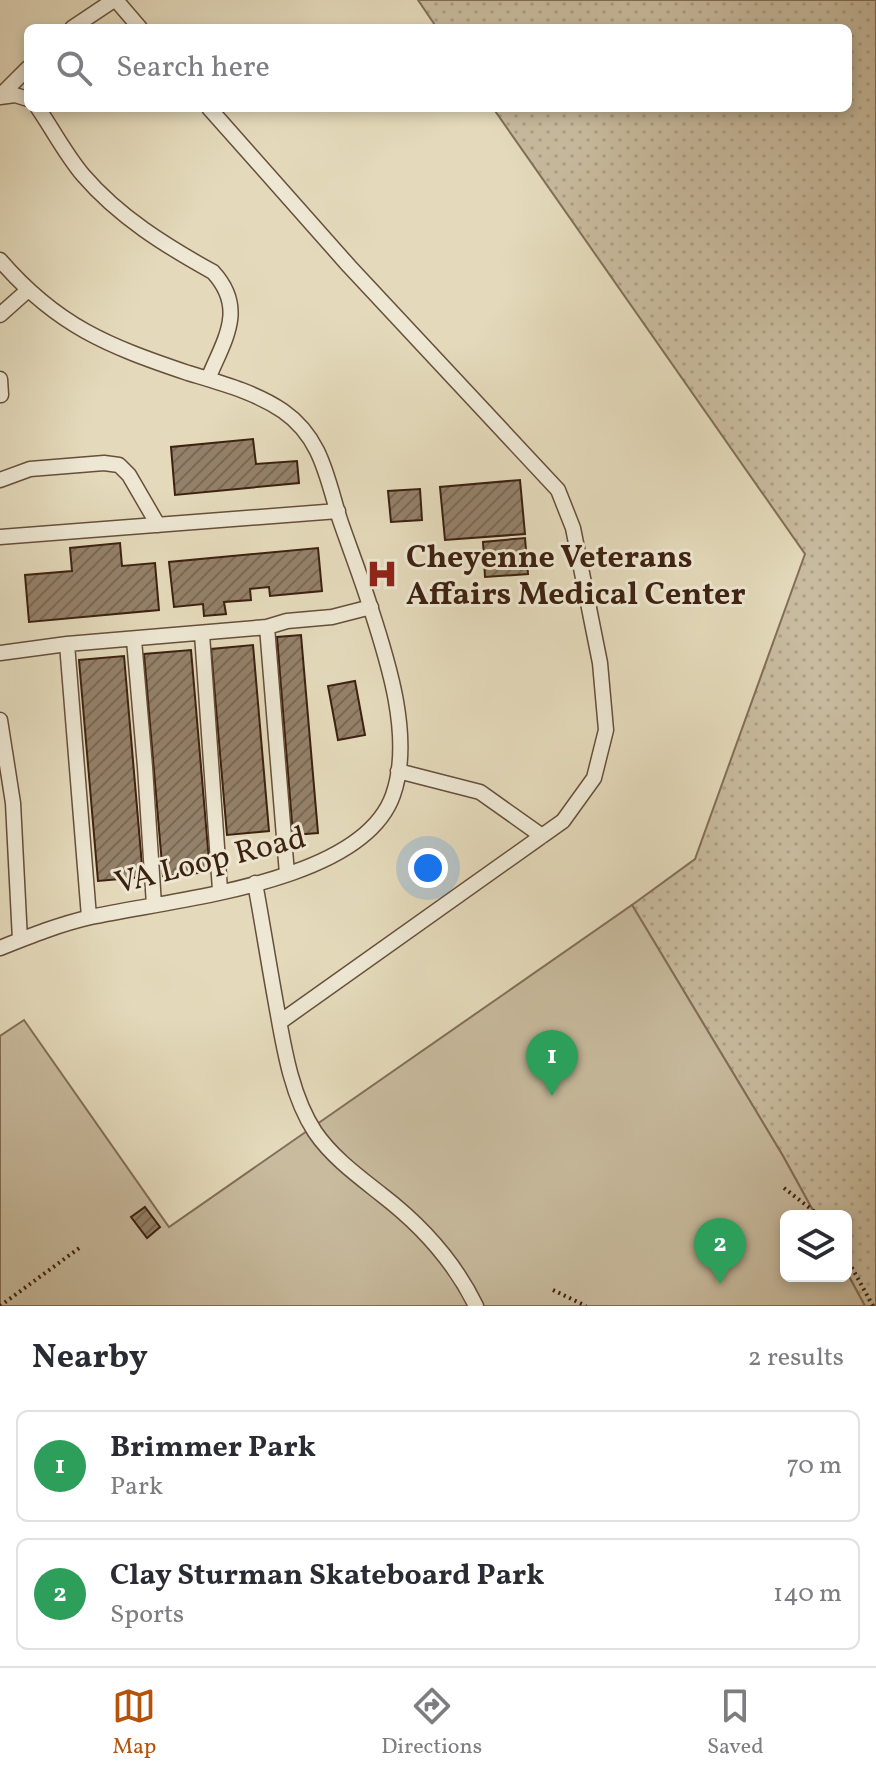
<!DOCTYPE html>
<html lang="en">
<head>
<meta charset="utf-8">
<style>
	body { margin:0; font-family:Vollkorn,serif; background:#f2f2f3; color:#2b2b33 }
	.controls { position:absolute; right:24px; bottom:24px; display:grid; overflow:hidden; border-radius:12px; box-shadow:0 4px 12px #0003 }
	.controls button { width:72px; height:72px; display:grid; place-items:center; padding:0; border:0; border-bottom:2px solid #e1e1e2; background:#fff; color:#2b2b33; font:40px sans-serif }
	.you { position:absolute; left:428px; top:868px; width:28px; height:28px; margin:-20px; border:6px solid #fff; border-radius:50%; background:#1a73e8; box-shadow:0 0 0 12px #1a73e833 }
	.badge { display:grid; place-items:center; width:52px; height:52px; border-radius:50%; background:#b45309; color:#fff; font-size:26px; font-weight:700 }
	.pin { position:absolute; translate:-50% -66px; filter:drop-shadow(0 2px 4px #0008) }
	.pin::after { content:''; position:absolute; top:42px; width:28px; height:24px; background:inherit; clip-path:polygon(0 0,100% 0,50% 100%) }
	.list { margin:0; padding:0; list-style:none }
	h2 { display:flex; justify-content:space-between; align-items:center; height:104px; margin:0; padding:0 32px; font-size:34px }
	h2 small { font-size:26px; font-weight:400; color:#7c7c81 }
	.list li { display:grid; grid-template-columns:52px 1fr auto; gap:24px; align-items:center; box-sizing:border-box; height:112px; margin:0 16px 16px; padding:0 16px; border:2px solid #e1e1e2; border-radius:12px }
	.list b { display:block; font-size:30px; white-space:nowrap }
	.list p { margin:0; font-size:26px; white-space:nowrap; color:#7c7c81 }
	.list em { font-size:26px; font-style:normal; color:#7c7c81 }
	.icon { flex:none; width:44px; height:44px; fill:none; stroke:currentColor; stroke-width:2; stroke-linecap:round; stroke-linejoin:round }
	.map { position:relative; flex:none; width:876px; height:1306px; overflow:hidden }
	.search { position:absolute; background:#fff; box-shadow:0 4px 12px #0003; left:24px; right:24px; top:24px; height:88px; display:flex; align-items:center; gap:20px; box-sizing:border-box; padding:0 28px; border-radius:12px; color:#7c7c81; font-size:30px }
	.sheet { height:360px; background:#fff }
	nav { display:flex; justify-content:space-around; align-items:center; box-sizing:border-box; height:112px; border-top:2px solid #e1e1e2; background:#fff; font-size:22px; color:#7c7c81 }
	nav a { display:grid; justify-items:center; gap:4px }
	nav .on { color:#b45309 }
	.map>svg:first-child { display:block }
	.grass { fill:url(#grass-dots); stroke:#826e57; stroke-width:2 }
	.park { fill:#c8bb9e; stroke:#826e57; stroke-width:2 }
	.building { fill:url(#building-hatch); stroke:#3d2110; stroke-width:2 }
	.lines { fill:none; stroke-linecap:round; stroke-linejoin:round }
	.service-casing { stroke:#674f3b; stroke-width:17 }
	.path { stroke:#3d2110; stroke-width:4; stroke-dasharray:2 4; stroke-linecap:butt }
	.service { stroke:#ede7d3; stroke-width:14 }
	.labels { text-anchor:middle; stroke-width:6; stroke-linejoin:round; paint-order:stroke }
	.poi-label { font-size:32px; font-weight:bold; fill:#3d2110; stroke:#ede7d3; text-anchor:start }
	.street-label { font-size:32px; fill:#3d2110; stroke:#ede7d3 }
</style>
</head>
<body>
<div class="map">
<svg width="876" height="1306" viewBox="0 0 876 1306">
	<defs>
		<pattern id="grass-dots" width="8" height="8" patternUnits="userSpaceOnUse" patternTransform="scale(2)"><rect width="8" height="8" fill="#c8bb9e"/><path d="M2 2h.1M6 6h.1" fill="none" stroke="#ada087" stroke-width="1.8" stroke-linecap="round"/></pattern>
		<pattern id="building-hatch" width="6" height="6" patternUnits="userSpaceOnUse" patternTransform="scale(2)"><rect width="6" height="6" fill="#948169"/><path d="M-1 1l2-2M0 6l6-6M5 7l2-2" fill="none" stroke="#7a6955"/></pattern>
	</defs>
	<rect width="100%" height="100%" fill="#e4dabb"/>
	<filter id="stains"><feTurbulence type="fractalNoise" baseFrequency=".0025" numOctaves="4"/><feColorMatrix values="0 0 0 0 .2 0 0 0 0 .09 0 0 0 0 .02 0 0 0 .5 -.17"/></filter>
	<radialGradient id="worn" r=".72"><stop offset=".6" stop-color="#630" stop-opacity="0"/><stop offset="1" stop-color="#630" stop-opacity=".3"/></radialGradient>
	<!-- grass -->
	<path class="grass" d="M418 0H876V1306H865L846 1271V1216H816L783 1156 632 905 695 859 805 554 493 108H848V28H437Z"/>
	<!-- park -->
	<path class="park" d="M632 905 783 1156 816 1216H786V1276H846V1271L865 1306H0V1036L24 1020 169 1227Z"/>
	<!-- building -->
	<path class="building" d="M253 439 256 464 297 461 299 483 175 495 171 447Z
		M520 480 525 534 445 540 440 487Z
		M420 489 422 520 391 522 388 491Z
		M525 538 528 574 485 577 483 542Z
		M120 543 122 566 155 563 159 610 29 622 25 575 72 571 70 548Z
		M318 548 322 591 270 596 269 587 250 589 251 600 224 602 226 614 204 616 203 604 174 607 169 562Z
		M301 635 318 833 293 835 277 637Z
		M253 645 269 831 227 835 211 649Z
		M191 650 210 872 163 876 144 654Z
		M124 656 143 877 98 881 79 660Z
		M355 681 365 735 338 740 328 686Z
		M145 1207 160 1227 147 1238 131 1217Z"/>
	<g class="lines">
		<defs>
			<path id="service" d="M116 0 140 28
				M72 28 114 0
				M0 96 28 68
				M0 97 15 95 28 99
				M38 108C53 130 66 155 83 175 119 217 166 246 213 272 247 309 224 340 208 379
				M209 108 349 266 558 490 573 528 600 663 606 730 594 778 563 821 280 1022
				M0 260C57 326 108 346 188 373 221 383 255 392 283 411 322 438 327 479 340 520 350 549 361 577 370 606 388 661 413 738 393 795 362 884 172 899 91 917 60 924 30 936 0 948
				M0 315 28 290
				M0 379 1 395
				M0 480 30 469 104 463 119 465 129 475 158 525
				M0 537 338 511
				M267 627 287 874
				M202 634 220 890
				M134 640 145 767 154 905
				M67 644 89 917
				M0 653 67 644 267 627 287 621 332 617 371 607
				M0 720 13 803 20 940
				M398 771 480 792 542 836
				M255 883C262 921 268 959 275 998 283 1042 290 1094 315 1132 332 1157 358 1176 382 1195 421 1225 454 1261 476 1306"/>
		</defs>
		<!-- service casing -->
		<use href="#service" class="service-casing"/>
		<!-- path -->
		<path class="path" d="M784 1188 820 1216
			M846 1257 873 1306
			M553 1290 586 1306
			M0 1306 82 1246"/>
		<!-- service -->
		<use href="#service" class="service"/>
	</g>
	<!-- icons -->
	<defs>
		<symbol id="hospital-bare" viewBox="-9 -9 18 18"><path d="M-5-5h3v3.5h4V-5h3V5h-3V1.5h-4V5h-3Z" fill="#8f2418" stroke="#ede7d3" stroke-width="2.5" paint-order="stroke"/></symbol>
	</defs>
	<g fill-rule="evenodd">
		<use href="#hospital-bare" x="360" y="552" width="44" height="44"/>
	</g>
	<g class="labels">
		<!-- poi labels -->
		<g class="poi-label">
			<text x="406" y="567">Cheyenne Veterans<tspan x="406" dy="37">Affairs Medical Center</tspan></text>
		</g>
		<!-- street labels -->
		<g class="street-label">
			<text transform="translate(210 859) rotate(-14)" y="11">VA Loop Road</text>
		</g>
	</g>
	<rect width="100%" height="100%" filter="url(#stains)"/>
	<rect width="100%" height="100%" fill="url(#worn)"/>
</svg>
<div class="controls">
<button><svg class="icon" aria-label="layers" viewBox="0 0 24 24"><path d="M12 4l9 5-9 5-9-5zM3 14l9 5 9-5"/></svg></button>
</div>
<div class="you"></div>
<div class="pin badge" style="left:552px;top:1096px;background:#2e9e5b">1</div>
<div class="pin badge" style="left:720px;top:1284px;background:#2e9e5b">2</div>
<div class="search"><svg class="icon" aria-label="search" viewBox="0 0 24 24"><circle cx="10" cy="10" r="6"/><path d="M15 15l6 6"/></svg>Search here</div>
</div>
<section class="sheet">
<h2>Nearby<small>2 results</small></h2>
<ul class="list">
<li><span class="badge" style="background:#2e9e5b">1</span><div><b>Brimmer Park</b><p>Park</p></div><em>70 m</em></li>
<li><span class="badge" style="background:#2e9e5b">2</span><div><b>Clay Sturman Skateboard Park</b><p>Sports</p></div><em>140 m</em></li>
</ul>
</section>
<nav>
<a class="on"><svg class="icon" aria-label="map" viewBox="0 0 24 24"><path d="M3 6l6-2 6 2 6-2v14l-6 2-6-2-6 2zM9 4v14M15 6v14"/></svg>Map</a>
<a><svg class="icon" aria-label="directions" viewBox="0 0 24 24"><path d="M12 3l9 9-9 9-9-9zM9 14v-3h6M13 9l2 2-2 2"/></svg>Directions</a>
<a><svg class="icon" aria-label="saved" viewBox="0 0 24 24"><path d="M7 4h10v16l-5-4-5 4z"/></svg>Saved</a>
</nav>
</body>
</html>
